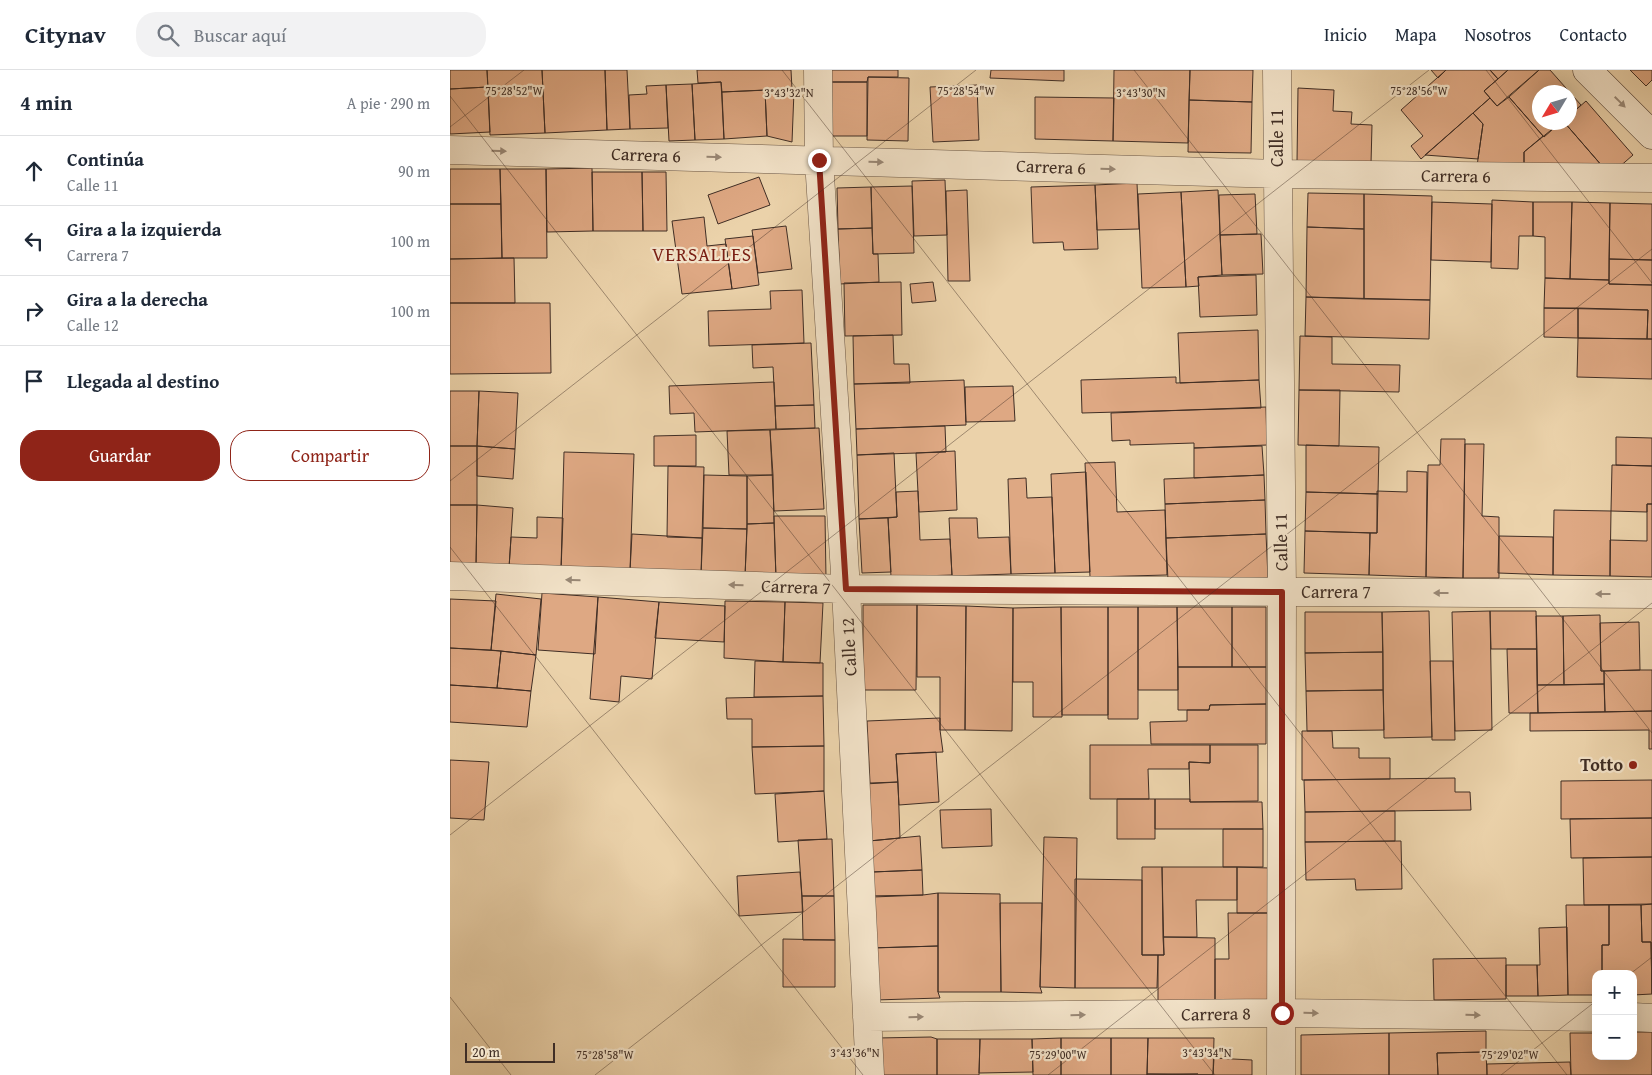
<!DOCTYPE html>
<html lang="es">
<head>
<meta charset="utf-8">
<style>
	body { margin:0; font-family:"Gentium Book Plus",serif; background:#f2f2f3; color:#1f2937 }
	.controls { position:absolute; right:15px; bottom:15px; display:grid; overflow:hidden; border-radius:10px; box-shadow:0 5px 20px #0002 }
	.controls button { width:45px; height:45px; display:grid; place-items:center; padding:0; border:0; border-bottom:1px solid #e0e1e3; background:#fff; color:#1f2937; font:25px sans-serif }
	.compass { position:absolute; left:1082px; top:15px; width:45px; height:45px; border-radius:50%; background:#fff; box-shadow:0 5px 20px #0002; rotate:232deg }
	.scale { position:absolute; left:15px; bottom:12px; width:90px; box-sizing:border-box; padding-left:5px; border:2px solid #402e25; border-top:0; font-size:14px; line-height:18px; white-space:nowrap; color:#402e25; -webkit-text-stroke:4px #f2e2c8; paint-order:stroke }
	.stop { position:absolute; width:15px; height:15px; margin:-11px; border:4px solid #8f2418; border-radius:50%; background:#fff }
	.stop.end { background:#8f2418; border-color:#fff; box-shadow:0 1px 5px #0008 }
	.list { margin:0; padding:0; list-style:none }
	h2 { display:flex; justify-content:space-between; align-items:center; height:65px; margin:0; padding:0 20px; font-size:21px }
	h2 small { font-size:16px; font-weight:400; color:#747a83 }
	.list li { display:grid; grid-template-columns:32px 1fr auto; gap:15px; align-items:center; box-sizing:border-box; height:70px; padding:0 20px; border-top:1px solid #e0e1e3 }
	.list b { display:block; font-size:19px; white-space:nowrap }
	.list p { margin:0; font-size:16px; white-space:nowrap; color:#747a83 }
	.list em { font-size:16px; font-style:normal; color:#747a83 }
	.actions { display:flex; gap:10px; padding:15px 20px }
	.actions a { flex:1; padding:11px 0; border:1px solid #8f2418; border-radius:20px; text-align:center; font-size:18px; color:#8f2418 }
	.actions .main { background:#8f2418; color:#fff }
	.icon { flex:none; width:28px; height:28px; fill:none; stroke:currentColor; stroke-width:2; stroke-linecap:round; stroke-linejoin:round }
	.map { position:relative; flex:none; width:1202px; height:1005px; overflow:hidden }
	header { display:flex; align-items:center; gap:30px; box-sizing:border-box; height:70px; padding:0 25px; background:#fff; border-bottom:1px solid #e0e1e3 }
	header strong { font-size:24px }
	nav { display:flex; gap:28px; margin-inline-start:auto; font-size:18px }
	.search { width:350px; height:45px; background:#f2f2f3; display:flex; align-items:center; gap:12px; box-sizing:border-box; padding:0 18px; border-radius:20px; color:#747a83; font-size:19px }
	main { display:flex }
	aside { flex:1; background:#fff }
	.map>svg:first-child { display:block }
	.building { fill:#dea883; stroke:#402e25 }
	.lines { fill:none; stroke-linecap:round; stroke-linejoin:round }
	.street-casing { stroke:#6b5746; stroke-width:29 }
	.secondary-casing { stroke:#402e25; stroke-width:29 }
	.street { stroke:#f2e2c8; stroke-width:28 }
	.secondary { stroke:#f2e2c8; stroke-width:28 }
	.oneway { fill:#998876 }
	.route { stroke:#8f2418; stroke-width:6 }
	.ticks { fill:none; stroke:#402e25; stroke-width:1; stroke-opacity:0.45 }
	.poi-dot { fill:#8f2418; stroke:#f2e2c8; stroke-width:2 }
	.labels { text-anchor:middle; stroke-width:4.5; stroke-linejoin:round; paint-order:stroke }
	.street-label { font-size:18px; fill:#402e25; stroke:#f2e2c8 }
	.poi-label { font-size:18px; font-weight:bold; fill:#402e25; stroke:#f2e2c8; text-anchor:end }
	.neighbourhood-label { font-size:19px; letter-spacing:1px; fill:#7a1f14; stroke:#f2e2c8 }
	.ticks-label { font-size:12px; text-anchor:middle; fill:#402e25; stroke:#f2e2c8; stroke-width:4.5; stroke-linejoin:round; paint-order:stroke }
</style>
</head>
<body>
<header>
<strong>Citynav</strong>
<div class="search"><svg class="icon" aria-label="search" viewBox="0 0 24 24"><circle cx="10" cy="10" r="6"/><path d="M15 15l6 6"/></svg>Buscar aquí</div>
<nav><a>Inicio</a><a>Mapa</a><a>Nosotros</a><a>Contacto</a></nav>
</header>
<main>
<aside>
<h2>4 min<small>A pie · 290 m</small></h2>
<ul class="list">
<li><svg class="icon" aria-label="ahead" viewBox="0 0 24 24"><path d="M12 20V5M6 11l6-6 6 6"/></svg><div><b>Continúa</b><p>Calle 11</p></div><em>90 m</em></li>
<li><svg class="icon" aria-label="left" viewBox="0 0 24 24"><path d="M17 20v-9H6M10 6l-5 5 5 5"/></svg><div><b>Gira a la izquierda</b><p>Carrera 7</p></div><em>100 m</em></li>
<li><svg class="icon" aria-label="right" viewBox="0 0 24 24"><path d="M7 20v-9h11M14 6l5 5-5 5"/></svg><div><b>Gira a la derecha</b><p>Calle 12</p></div><em>100 m</em></li>
<li><svg class="icon" aria-label="arrive" viewBox="0 0 24 24"><path d="M6 21V4h12l-3 4 3 4H6"/></svg><div><b>Llegada al destino</b></div></li>
</ul>
<div class="actions"><a class="main">Guardar</a><a>Compartir</a></div>
</aside>
<div class="map">
<svg width="1202" height="1005" viewBox="0 0 1202 1005">
	<rect width="100%" height="100%" fill="#ebd2aa"/>
	<filter id="stains"><feTurbulence type="fractalNoise" baseFrequency=".004" numOctaves="4"/><feColorMatrix values="0 0 0 0 .2 0 0 0 0 .09 0 0 0 0 .02 0 0 0 .5 -.17"/></filter>
	<radialGradient id="worn" r=".72"><stop offset=".6" stop-color="#630" stop-opacity="0"/><stop offset="1" stop-color="#630" stop-opacity=".3"/></radialGradient>
	<!-- building -->
	<path class="building" d="M0 0H37L38 17 0 19Z
		M37 0H92L95 63 40 65Z
		M92 0H155L157 60 95 63Z
		M155 0H177L180 59 157 60Z
		M247 0H341L342 19 272 22 271 12 248 13Z
		M377 0H448V7H418L417 12H377Z
		M541 0H614V11L540 8Z
		M664 0H740L738 73 663 71Z
		M740 0H803L802 32 739 30Z
		M981 0H996L988 8Z
		M996 0H1040L1048 9 1034 21 1040 28 971 89 961 76 973 66 951 40Z
		M1040 0H1058L1048 9Z
		M1058 0H1089L1047 36 1034 21Z
		M1089 0H1100L1131 35 1120 45V22H1090V52H1111L1094 67 1059 27Z
		M1180 0H1202V10L1196 16Z
		M418 7 459 8 458 71 417 70Z
		M271 12 274 69 245 70 242 14Z
		M377 12H417V66H376Z
		M242 14 245 70 219 71 216 15Z
		M216 15 218 58 180 59 179 25 197 24 196 16Z
		M527 15 529 70 483 72 480 17Z
		M38 17 40 62 0 64V19Z
		M848 18 884 20 883 41 902 42 901 54 922 55 921 94 847 92Z
		M342 19 344 21 342 72 317 66 315 20Z
		M315 20 317 66 274 69 272 22Z
		M585 27 664 28 663 71 585 69Z
		M1059 27 1093 66 1074 82V94L1027 96 1033 54 1023 43 1040 28 1047 36Z
		M739 30 802 32 801 83 738 82Z
		M1136 31 1183 85 1160 105 1114 52H1120V45Z
		M1023 43 1033 54 1028 89 975 85Z
		M1111 52H1114L1152 96 1074 98V82Z
		M142 98 143 161 97 162 96 99Z
		M0 99H50L51 134H0Z
		M50 99H96L97 188H52Z
		M142 102H192L193 161H143Z
		M192 102H216L217 161H193Z
		M309 107 320 135 268 154 258 125Z
		M495 110 497 165 464 166 462 111Z
		M687 113 689 159 647 160 645 115Z
		M645 115 648 179 614 180 613 172 583 173 581 117Z
		M462 116 464 183 423 184 421 117Z
		M421 117 422 158 388 159 387 118Z
		M517 120 520 211H498L496 121Z
		M768 120 772 205 748 207 749 216 736 217 731 122Z
		M731 122 736 217 692 218 688 124Z
		M858 123 914 124V159L857 157Z
		M805 124 807 164 770 165 769 125Z
		M914 124 982 126 980 230 914 229Z
		M1042 130 1083 132V166H1069L1068 199 1041 198Z
		M982 132 1042 134 1041 192 981 190Z
		M1083 132H1122L1120 209 1095 208V167L1083 166Z
		M1122 132 1160 133 1159 210 1120 209Z
		M1160 133 1202 134V190L1159 189Z
		M0 134H51L52 188 0 189Z
		M254 147 257 176 276 174 282 219 232 224 222 151Z
		M336 156 342 199 308 203 302 160Z
		M857 157 914 159V229L856 227Z
		M422 158 423 184H428L429 212 390 214 388 159Z
		M811 164 813 204 772 205 770 165Z
		M303 166 309 215 282 219 275 169Z
		M64 188 65 233H0V189Z
		M1159 189 1202 190V215L1159 214Z
		M806 205 807 245 750 247 748 207Z
		M1095 208 1159 210V214L1202 215V269H1197L1198 240 1094 238Z
		M451 212 452 265 395 266 394 213Z
		M483 212 486 231 462 233 460 214Z
		M352 220 354 273 259 276 258 241 321 239 320 221Z
		M856 227 980 230 979 269 855 266Z
		M0 233H100L101 303 0 304Z
		M1094 238H1128V268L1094 267Z
		M1128 238 1198 240 1197 269 1128 268Z
		M808 260 809 310 730 313 728 263Z
		M443 265 444 294H459L460 313 404 314 403 266Z
		M850 266 882 267V294L950 295 949 322 849 320Z
		M1128 268 1202 269V309L1127 307Z
		M361 273 364 335 325 336 323 297 303 298 302 275Z
		M726 307V313L809 310 811 338 632 343 631 310Z
		M514 310 516 355 406 359 404 314Z
		M324 312 326 359 245 362 244 343 220 344 219 316Z
		M563 316 565 351 516 352 515 317Z
		M849 320H890L889 376 848 375Z
		M0 321H29L27 376H0Z
		M29 321 68 323 65 379 27 376Z
		M364 335 365 358 326 359 325 336Z
		M816 337 817 375 744 378V373L680 375V370L662 371 661 343Z
		M495 356 496 382 407 385 406 359Z
		M369 358 374 439 324 441 320 360Z
		M320 360 323 405H279L277 361Z
		M246 365V396H204V366Z
		M1166 367 1202 368V396L1166 395Z
		M991 369H1015L1013 508 976 507 978 395H990Z
		M1015 374H1034L1032 446 1049 447V508H1013Z
		M856 375 929 377 928 424 856 422Z
		M0 376H27V435H0Z
		M27 376 65 379 63 409 27 406Z
		M812 376 814 405 744 408V378Z
		M505 381 507 440 469 442 466 383Z
		M114 382 184 384 180 501 111 500Z
		M444 383 447 447 409 449 407 385Z
		M665 392 667 442 715 440 717 505 640 507 635 393Z
		M1162 395 1202 396V434H1197V442L1161 441Z
		M218 396 254 397 252 468 217 467Z
		M957 401 977 402 976 507 919 505 920 463H927V421L957 422Z
		M636 402 640 502 605 503 601 404Z
		M254 405 297 406V459L253 458Z
		M323 405 324 453 297 454V406Z
		M814 405 815 430 715 434 714 409Z
		M576 408 577 428 602 427 605 503 561 504 558 409Z
		M468 421 470 470 500 469 502 505 441 507 438 448 447 447 446 422Z
		M856 422 928 424 927 463 855 461Z
		M815 430 816 464 716 468 715 434Z
		M1197 434H1202V507L1160 506V470L1197 471Z
		M0 435H27L26 496 0 494Z
		M27 435 63 438 59 498 26 496Z
		M1104 440 1161 441 1160 506 1103 505Z
		M324 446H375L376 508H326Z
		M87 447 113 448 111 500 59 498 61 467 87 468Z
		M438 448 441 502 412 503 409 449Z
		M499 448H527L528 468 559 467 561 504 502 506Z
		M324 453 326 508 295 507 297 454Z
		M253 458 297 459 295 507 251 505Z
		M855 461 920 463 919 505 854 503Z
		M182 464 252 468 251 505 180 501Z
		M816 464 818 508 718 511 716 468Z
		M1049 466 1103 467V505L1048 503Z
		M92 523 148 527 145 584 88 580Z
		M46 524 91 529 86 585 41 580Z
		M148 527 209 532 202 609 171 606 169 632 140 629Z
		M0 529 46 531 41 580 0 578Z
		M275 531 335 532 333 592 274 588Z
		M209 532 275 536 274 572 205 568Z
		M335 532 373 533 370 593 333 592Z
		M413 535H467L466 620H413Z
		M467 535 516 536 515 660H490V607H467Z
		M516 536 563 538 562 661 515 660Z
		M611 537H658V645H612Z
		M611 537 612 647H583V612H563V538Z
		M658 537H688V649H658Z
		M688 537H727L728 620H688Z
		M727 537H782V597H728Z
		M782 537H816V597H782Z
		M979 541 982 667 934 668 932 542Z
		M1040 541 1042 660 1005 661 1002 542Z
		M1040 541H1086L1087 579H1041Z
		M855 542H932L933 582 855 583Z
		M1150 545 1151 601H1154V614L1114 615 1113 546Z
		M1086 546H1113L1114 615H1087Z
		M1189 552 1190 600 1151 601 1150 553Z
		M0 578 51 581 47 618 0 615Z
		M1057 579H1087L1088 643H1059Z
		M51 581 86 585 81 621 47 618Z
		M933 582V620L856 621 855 583Z
		M305 591 373 593V626L304 627Z
		M980 591H1003L1005 670H982Z
		M728 597H816V634L760 635 759 640H728Z
		M1190 600H1202V641L1155 642 1154 601Z
		M1154 614 1155 642 1088 643 1087 615Z
		M0 615 47 618 81 621 77 657 0 652Z
		M933 620 934 660 857 661 856 621Z
		M373 626 374 676 302 677V649H277L276 628Z
		M816 634V674H701L700 652 737 651V640H759L760 635Z
		M1202 641V679H1199V660L1080 661V643Z
		M490 648V660L493 682 446 684 448 712 420 713 417 651Z
		M852 661H882L883 678H909V688H940V709L852 710Z
		M640 675H760V693L739 692V699H698L699 729H640Z
		M760 675H808V731L740 732 739 692 760 693Z
		M374 676V721L305 724 302 677Z
		M486 682 489 732 449 735 446 684Z
		M0 690 39 692 34 750 0 748Z
		M1005 708V722H1020L1021 740 855 742 854 710Z
		M1202 710V748L1111 749V711Z
		M448 712 450 768 419 771 415 714Z
		M374 721 377 769 328 772 325 724Z
		M667 729H705V769H667Z
		M705 729H740V732H812L813 759H705Z
		M541 739 542 776 492 778 490 740Z
		M945 741V771L855 772V742Z
		M1202 748V787L1121 788 1120 749Z
		M773 759H813V797H773Z
		M470 766 472 800 422 802 419 771Z
		M594 767 627 768 625 918 590 917Z
		M382 769 384 826H352L348 770Z
		M951 771 952 819 906 820 905 809 856 810 855 772Z
		M1202 787V834L1134 835 1133 788Z
		M692 797H712L714 885H692Z
		M712 797H787V830H746L747 867H713Z
		M787 797 819 798 820 843H787Z
		M472 800 473 825 423 827 422 802Z
		M350 802 353 842 289 846 287 806Z
		M625 809 692 810V885H708L707 918H625Z
		M488 823 550 824 551 922H488Z
		M488 823V876L418 878 416 826 473 825Z
		M352 826H384L385 870H353Z
		M550 833H592L590 917 592 923 551 922Z
		M1202 834V924L1201 872H1192L1191 835Z
		M1116 835H1159V875H1152V904H1146V925H1118Z
		M1159 835H1191L1192 872H1201L1202 924 1183 925V904H1152V875H1159Z
		M778 843H820V931H765V889H779Z
		M1117 857 1118 925 1088 926 1087 895H1090L1089 858Z
		M713 867 765 868V931L708 932V885H714Z
		M333 869 385 870V917H333Z
		M488 876V922L490 928 425 930 423 878Z
		M1056 888V929L984 930 983 889Z
		M1056 895H1087L1088 926H1056Z
		M1036 961V982L987 983 988 1005H939V963Z
		M1183 962H1202V1005H1121L1120 963H1146V986H1183Z
		M939 963V1005H851V965Z
		M481 967 487 969V1005H427V968Z
		M611 968H661V1005H611Z
		M611 968V1005H583L582 969Z
		M661 968H698L697 1005H661Z
		M698 968H764L763 1005 697 1004Z
		M487 969H530L529 1005H487Z
		M530 969H582L583 1002 529 1003Z
		M1036 982 1037 1005H988L987 983Z
		M764 988 802 990V1005H748H763Z
		M1120 992 1121 1005H1037V994Z
		M697 1004H748L697 1005Z"/>
	<g class="lines">
		<defs>
			<path id="street" d="M368 0 369 90 396 519 420 1005
				M827 0 832 522 831 1005
				M0 80 827 104 1202 108
				M0 506 396 519 1202 524
				M417 947 832 943 1146 947
				M1183 947 1202 948"/>
			<path id="secondary" d="M1137 0 1202 65"/>
		</defs>
		<!-- street casing -->
		<use href="#street" class="street-casing"/>
		<!-- secondary casing -->
		<use href="#secondary" class="secondary-casing"/>
		<!-- street -->
		<use href="#street" class="street"/>
		<!-- secondary -->
		<use href="#secondary" class="secondary"/>
	</g>
	<!-- one-way arrows -->
	<defs><path id="oneway-solid" d="M-6-.8H1V-3.2L6.5 0L1 3.2V.8H-6Z" transform="scale(1.25)"/></defs>
	<g class="oneway">
		<use href="#oneway-solid" transform="translate(1170 32) rotate(45)"/>
		<use href="#oneway-solid" transform="translate(49 81) rotate(2)"/>
		<use href="#oneway-solid" transform="translate(264 87) rotate(2)"/>
		<use href="#oneway-solid" transform="translate(426 92) rotate(2)"/>
		<use href="#oneway-solid" transform="translate(658 99) rotate(2)"/>
		<use href="#oneway-solid" transform="translate(123 510) rotate(-178)"/>
		<use href="#oneway-solid" transform="translate(286 515) rotate(-178)"/>
		<use href="#oneway-solid" transform="translate(991 523) rotate(-180)"/>
		<use href="#oneway-solid" transform="translate(1153 524) rotate(-180)"/>
		<use href="#oneway-solid" transform="translate(861 943) rotate(1)"/>
		<use href="#oneway-solid" transform="translate(628 945) rotate(-1)"/>
		<use href="#oneway-solid" transform="translate(1023 945) rotate(1)"/>
		<use href="#oneway-solid" transform="translate(466 947) rotate(-1)"/>
	</g>
	<g class="lines">
		<!-- route -->
		<path class="route" d="M369 90 396 519 832 522V943"/>
	</g>
	<!-- ticks -->
	<path class="ticks" d="M332 0 1117 1005M684 0 1202 663M1036 0 1202 213M0 26 765 1005M0 57 74 0M0 411 526 0M0 477 413 1005M0 765 979 0M1180 904 1202 887M0 927 61 1005M145 1005 1202 179M598 1005 1202 533M1051 1005 1146 931"/>
	<!-- markers -->
	<circle class="poi-dot" cx="1183" cy="695" r="5"/>
	<g class="labels">
		<!-- street labels -->
		<g class="street-label">
			<text transform="translate(827 68) rotate(-90)" y="6">Calle 11</text>
			<text transform="translate(196 85) rotate(2)" y="6">Carrera 6</text>
			<text transform="translate(601 97) rotate(2)" y="6">Carrera 6</text>
			<text transform="translate(1006 106) rotate(1)" y="6">Carrera 6</text>
			<text transform="translate(831 472) rotate(-91)" y="6">Calle 11</text>
			<text transform="translate(346 517) rotate(2)" y="6">Carrera 7</text>
			<text x="886" y="528">Carrera 7</text>
			<text transform="translate(399 577) rotate(-93)" y="6">Calle 12</text>
			<text transform="translate(766 944) rotate(-1)" y="6">Carrera 8</text>
		</g>
		<!-- poi labels -->
		<g class="poi-label">
			<text x="1173" y="701">Totto</text>
		</g>
		<!-- neighbourhood labels -->
		<g class="neighbourhood-label">
			<text x="252" y="191">VERSALLES</text>
		</g>
	</g>
	<g class="ticks-label">
		<text x="516" y="25">75°28'54"W</text>
		<text x="969" y="25">75°28'56"W</text>
		<text x="64" y="25">75°28'52"W</text>
		<text x="339" y="27">3°43'32"N</text>
		<text x="691" y="27">3°43'30"N</text>
		<text x="405" y="987">3°43'36"N</text>
		<text x="757" y="987">3°43'34"N</text>
		<text x="155" y="989">75°28'58"W</text>
		<text x="608" y="989">75°29'00"W</text>
		<text x="1060" y="989">75°29'02"W</text>
	</g>
	<rect width="100%" height="100%" filter="url(#stains)"/>
	<rect width="100%" height="100%" fill="url(#worn)"/>
</svg>
<div class="controls">
<button>+</button>
<button>−</button>
</div>
<svg class="compass" viewBox="-18 -18 36 36"><path d="M0-13l5 13h-10z" fill="#e53935"/><path d="M0 13l5-13h-10z" fill="#747a83"/></svg>
<div class="scale">20 m</div>
<div class="stop" style="left:832px;top:943px"></div>
<div class="stop end" style="left:369px;top:90px"></div>
</div>
</main>
</body>
</html>
